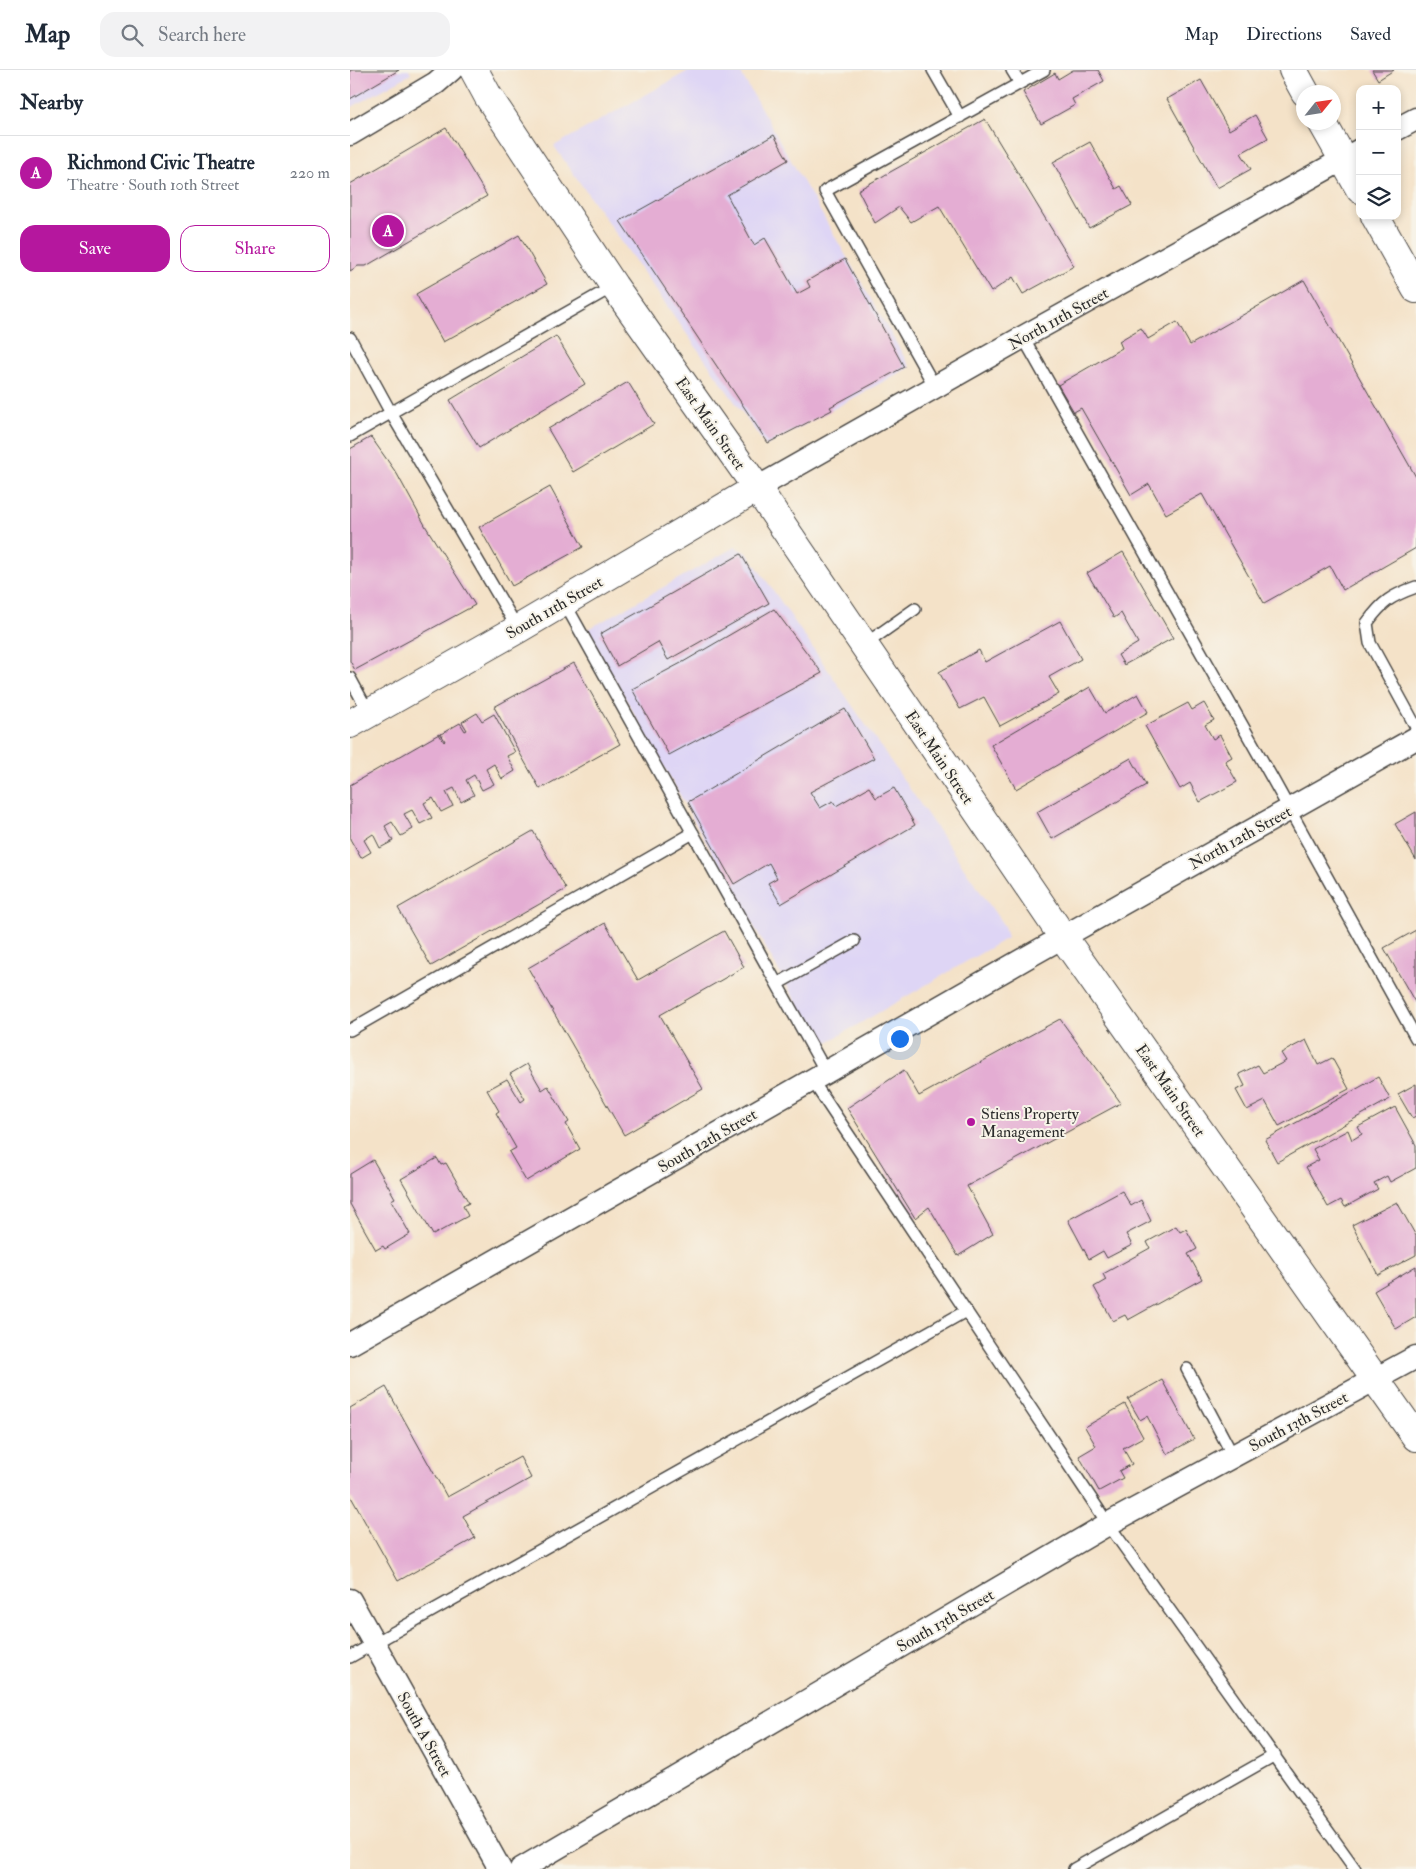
<!DOCTYPE html>
<html lang="en">
<head>
<meta charset="utf-8">
<style>
	body { margin:0; font-family:"IM FELL Double Pica",serif; background:#f2f2f3; color:#1f2937 }
	.controls { position:absolute; right:15px; top:15px; display:grid; overflow:hidden; border-radius:10px; box-shadow:0 2px 8px #0003 }
	.controls button { width:45px; height:45px; display:grid; place-items:center; padding:0; border:0; border-bottom:1px solid #e0e1e3; background:#fff; color:#1f2937; font:25px sans-serif }
	.compass { position:absolute; left:946px; top:15px; width:45px; height:45px; border-radius:50%; background:#fff; box-shadow:0 2px 8px #0003; rotate:60deg }
	.you { position:absolute; left:549px; top:968px; width:18px; height:18px; margin:-12px; border:4px solid #fff; border-radius:50%; background:#1a73e8; box-shadow:0 0 0 8px #1a73e833 }
	.badge { display:grid; place-items:center; width:32px; height:32px; border-radius:50%; background:#b5179e; color:#fff; font-size:16px; font-weight:700 }
	.pin { position:absolute; translate:-50% -50%; border:2px solid #fff; box-shadow:0 1px 5px #0006 }
	.list { margin:0; padding:0; list-style:none }
	h2 { display:flex; justify-content:space-between; align-items:center; height:65px; margin:0; padding:0 20px; font-size:21px }
	h2 small { font-size:16px; font-weight:400; color:#747a83 }
	.list li { display:grid; grid-template-columns:32px 1fr auto; gap:15px; align-items:center; box-sizing:border-box; height:75px; padding:0 20px; border-top:1px solid #e0e1e3 }
	.list b { display:block; font-size:19px; white-space:nowrap }
	.list p { margin:0; font-size:16px; white-space:nowrap; color:#747a83 }
	.list em { font-size:16px; font-style:normal; color:#747a83 }
	.actions { display:flex; gap:10px; padding:15px 20px }
	.actions a { flex:1; padding:11px 0; border:1px solid #b5179e; border-radius:15px; text-align:center; font-size:18px; color:#b5179e }
	.actions .main { background:#b5179e; color:#fff }
	.icon { flex:none; width:28px; height:28px; fill:none; stroke:currentColor; stroke-width:2; stroke-linecap:round; stroke-linejoin:round }
	.map { position:relative; flex:none; width:1066px; height:1799px; overflow:hidden }
	header { display:flex; align-items:center; gap:30px; box-sizing:border-box; height:70px; padding:0 25px; background:#fff; border-bottom:1px solid #e0e1e3 }
	header strong { font-size:24px }
	nav { display:flex; gap:28px; margin-inline-start:auto; font-size:18px }
	.search { width:350px; height:45px; background:#f2f2f3; display:flex; align-items:center; gap:12px; box-sizing:border-box; padding:0 18px; border-radius:15px; color:#747a83; font-size:19px }
	main { display:flex }
	aside { flex:1; background:#fff }
	.map>svg:first-child { display:block }
	.built { fill:#ded5f5 }
	.building { fill:#e4add3 }
	.lines { fill:none; stroke-linecap:round; stroke-linejoin:round }
	.lane-casing { stroke:#494643; stroke-width:14 }
	.street-casing { stroke:#494643; stroke-width:25 }
	.secondary-casing { stroke:#494643; stroke-width:30 }
	.primary-casing { stroke:#494643; stroke-width:30 }
	.lane { stroke:#fff; stroke-width:11 }
	.street { stroke:#fff; stroke-width:22 }
	.secondary { stroke:#fff; stroke-width:28 }
	.primary { stroke:#fff; stroke-width:28 }
	.poi-dot { fill:#b5179e; stroke:#f7f3e8; stroke-width:2 }
	.labels { text-anchor:middle; stroke-width:4; stroke-linejoin:round; paint-order:stroke }
	.street-label { font-size:16px; fill:#2b2b2b; stroke:#f7f3e8 }
	.poi-label { font-size:16px; fill:#2b2b2b; stroke:#f7f3e8; text-anchor:start }
</style>
</head>
<body>
<header>
<strong>Map</strong>
<div class="search"><svg class="icon" aria-label="search" viewBox="0 0 24 24"><circle cx="10" cy="10" r="6"/><path d="M15 15l6 6"/></svg>Search here</div>
<nav><a>Map</a><a>Directions</a><a>Saved</a></nav>
</header>
<main>
<aside>
<h2>Nearby<small></small></h2>
<ul class="list">
<li><span class="badge">A</span><div><b>Richmond Civic Theatre</b><p>Theatre · South 10th Street</p></div><em>220 m</em></li>
</ul>
<div class="actions"><a class="main">Save</a><a>Share</a></div>
</aside>
<div class="map">
<svg width="1066" height="1799" viewBox="0 0 1066 1799">
	<rect width="100%" height="100%" fill="#f7f3e8"/>
	<filter id="ink" filterUnits="userSpaceOnUse"><feTurbulence type="fractalNoise" baseFrequency=".02" numOctaves="2"/><feDisplacementMap in="SourceGraphic" scale="10" xChannelSelector="R" yChannelSelector="G"/><feConvolveMatrix kernelMatrix="1 2 1 2 8 2 1 2 1" color-interpolation-filters="sRGB"/></filter>
	<filter id="wash" filterUnits="userSpaceOnUse"><feTurbulence type="fractalNoise" baseFrequency=".0096" numOctaves="4" result="noise"/><feDisplacementMap in="SourceGraphic" scale="20" xChannelSelector="R" yChannelSelector="G"/><feGaussianBlur stdDeviation="1.12" result="paint"/><feColorMatrix in="noise" values="0 0 0 0 0 0 0 0 0 0 0 0 0 0 0 0 0 1.4 0 .05"/><feComposite in="paint" operator="in"/></filter>
	<g filter="url(#wash)">
		<rect width="100%" height="100%" fill="#f4e2c8"/>
		<!-- built -->
		<path class="built" d="M0 0H59L61 4 0 38Z
			M340 0H389L560 297 416 376 204 76Z
			M385 477 397 483 405 494 654 856 657 868 471 976 237 560Z"/>
		<g id="blocks">
			<!-- building -->
			<path class="building" d="M0 0H49L0 29Z
				M723 0H748L754 11 722 29 725 35 691 54 673 22 705 3 708 9Z
				M1022 0H1044L1028 10Z
				M851 10 879 60 905 45 918 68 891 83 901 99 867 118 817 29Z
				M635 49 724 196 673 224 663 207 641 222 589 136 561 152 549 137 525 153 508 120Z
				M96 58 137 126 16 196H8L0 201V114Z
				M424 65 438 90 377 125 404 175 415 168 447 224 460 217 457 211 495 189 554 297 480 337 482 340 418 373 270 151Z
				M740 72 766 119 771 116 782 135 739 158 703 92Z
				M169 165 197 214 93 272 66 224Z
				M954 210 1066 407V478L993 520 980 496 914 533 852 424 816 444 799 414 781 425 731 338 724 342 708 315 772 278 769 271 791 258 798 269 827 252 840 275Z
				M206 266 235 314 129 378 100 330Z
				M278 312 304 354 223 402 198 359Z
				M21 367 47 404 76 457 125 535 5 600 0 591V379Z
				M200 417 233 477 162 516 129 457Z
				M773 482 823 568 774 595 768 585 788 573 771 543 764 548 737 503Z
				M391 484 419 533 318 590 308 572 267 596 250 564Z
				M424 539 472 603 319 685 282 619 333 592Z
				M710 551 731 589 699 607 709 624 650 656 634 627 610 639 589 602 629 580 635 592Z
				M224 593 270 674 190 719 144 637Z
				M740 617 755 643 788 624 798 642 666 719 641 675Z
				M838 633 842 640 854 633 864 650 855 655 863 669 870 665 882 687 875 691 887 712 850 732 840 713 830 719 795 656Z
				M495 639 524 688 460 722 470 738 483 731 486 736 519 717 526 728 544 718 565 755 431 834 418 813 427 808 419 793 384 814 338 732Z
				M127 643 132 651 144 644 165 682 157 686 165 701 152 709 144 694 136 699 144 714 132 720 124 705 116 710 124 725 111 732 104 718 96 722 103 736 91 742 83 728 74 733 82 748 70 754 62 740 54 744 63 759 51 766 42 752 35 756 43 771 30 778 23 764 14 770 21 782 11 788 0 769V715L89 664 94 672 95 671 91 664 110 653 115 661 117 660 112 652Z
				M781 688 796 715 702 769 687 742Z
				M1066 742V790L1045 754Z
				M183 761 216 819 81 896 48 838Z
				M255 853 288 910 374 861 394 897 310 945 353 1019 274 1065 178 898Z
				M1066 860V934L1034 878Z
				M710 949 771 1033 617 1116 643 1164 608 1186 579 1137 565 1148 497 1038 554 1000 569 1026Z
				M956 970 968 995 982 988 999 1019 929 1056 915 1031 897 1040 886 1020 895 1016 889 1004 908 995 913 1003 936 991 931 983Z
				M177 994 192 1020 198 1016 219 1052 216 1054 230 1079 176 1111 159 1082 166 1078 146 1043 149 1041 137 1020 157 1009 171 1032 175 1029 160 1004Z
				M1028 1007 1040 1029 927 1092 915 1070Z
				M1066 1014V1046L1062 1048 1048 1024Z
				M1045 1037 1066 1075V1098L1040 1112 1037 1106 1024 1113 1028 1119 995 1137 991 1130 978 1137 956 1097 969 1090 963 1079 998 1060 1002 1070 1012 1064 1008 1057Z
				M87 1088 91 1095 96 1093 119 1133 113 1136 118 1146 83 1165 51 1109Z
				M23 1090 45 1128 41 1130 60 1164 35 1179 33 1176 26 1180 0 1134V1104Z
				M772 1121 781 1136 791 1130 801 1151 776 1164 782 1175 757 1188 753 1181 739 1189 718 1150Z
				M1047 1132 1066 1166V1185L1028 1205 1002 1155Z
				M826 1156 830 1162 836 1159 847 1179 838 1184 852 1209 778 1250 775 1245 763 1251 744 1217 756 1210 753 1204 800 1178 797 1172Z
				M1066 1196V1247L1046 1259 1024 1221Z
				M812 1310 844 1369 817 1384 797 1346 790 1350 778 1329Z
				M36 1317 97 1427 170 1387 181 1408 113 1446 125 1468 48 1511 0 1425V1338Z
				M775 1334 793 1367 773 1378 782 1394 769 1401 773 1408 749 1421 729 1386 746 1376 735 1357Z"/>
		</g>
	</g>
	<g filter="url(#ink)">
		<use href="#blocks" fill-opacity="0" stroke="#494643" stroke-width="1"/>
		<g class="lines">
			<defs>
				<path id="lane" d="M583 0 610 47
					M662 0 670 13
					M673 267 922 708 1066 968
					M0 268 41 343 168 559
					M585 317 475 121 694 0
					M0 366 264 216
					M1066 517C1041 526 1033 531 1017 553L1020 573 1066 657
					M214 532 476 1002
					M514 575 565 539
					M0 608 19 643
					M427 914 504 871
					M0 960 343 763
					M462 1010 758 1454 1005 1799
					M837 1299 883 1386
					M0 1587 616 1241
					M724 1799 925 1685"/>
				<path id="street" d="M1047 59 1066 49
					M0 64 86 13 101 0
					M407 418 673 267 1010 80
					M0 1274 681 885 1066 668
					M0 1530 150 1799
					M171 1799 758 1454 1066 1287"/>
				<path id="secondary" d="M124 0 138 26 264 216 407 418"/>
				<path id="primary" d="M943 0 955 22
					M972 52 1010 119
					M1025 146 1066 219
					M0 654 168 559 407 418 713 867 1066 1367"/>
			</defs>
			<!-- lane casing -->
			<use href="#lane" class="lane-casing"/>
			<!-- street casing -->
			<use href="#street" class="street-casing"/>
			<!-- secondary casing -->
			<use href="#secondary" class="secondary-casing"/>
			<!-- primary casing -->
			<use href="#primary" class="primary-casing"/>
			<!-- lane -->
			<use href="#lane" class="lane"/>
			<!-- street -->
			<use href="#street" class="street"/>
			<!-- secondary -->
			<use href="#secondary" class="secondary"/>
			<!-- primary -->
			<use href="#primary" class="primary"/>
		</g>
	</g>
	<!-- markers -->
	<circle class="poi-dot" cx="621" cy="1052" r="5"/>
	<g class="labels">
		<!-- street labels -->
		<g class="street-label">
			<text transform="translate(708 248) rotate(-29)" y="6">North 11th Street</text>
			<text transform="translate(361 353) rotate(55)" y="6">East Main Street</text>
			<text transform="translate(204 537) rotate(-30)" y="6">South 11th Street</text>
			<text transform="translate(590 687) rotate(56)" y="6">East Main Street</text>
			<text transform="translate(890 767) rotate(-29)" y="6">North 12th Street</text>
			<text transform="translate(821 1020) rotate(55)" y="6">East Main Street</text>
			<text transform="translate(357 1070) rotate(-30)" y="6">South 12th Street</text>
			<text transform="translate(948 1351) rotate(-28)" y="6">South 13th Street</text>
			<text transform="translate(595 1550) rotate(-30)" y="6">South 13th Street</text>
			<text transform="translate(75 1664) rotate(61)" y="6">South A Street</text>
		</g>
		<!-- poi labels -->
		<g class="poi-label">
			<text x="631" y="1049">Stiens Property<tspan x="631" dy="18">Management</tspan></text>
		</g>
	</g>
</svg>
<div class="controls">
<button>+</button>
<button>−</button>
<button><svg class="icon" aria-label="layers" viewBox="0 0 24 24"><path d="M12 4l9 5-9 5-9-5zM3 14l9 5 9-5"/></svg></button>
</div>
<svg class="compass" viewBox="-18 -18 36 36"><path d="M0-13l5 13h-10z" fill="#e53935"/><path d="M0 13l5-13h-10z" fill="#747a83"/></svg>
<div class="you"></div>
<div class="pin badge" style="left:38px;top:161px">A</div>
</div>
</main>
</body>
</html>
